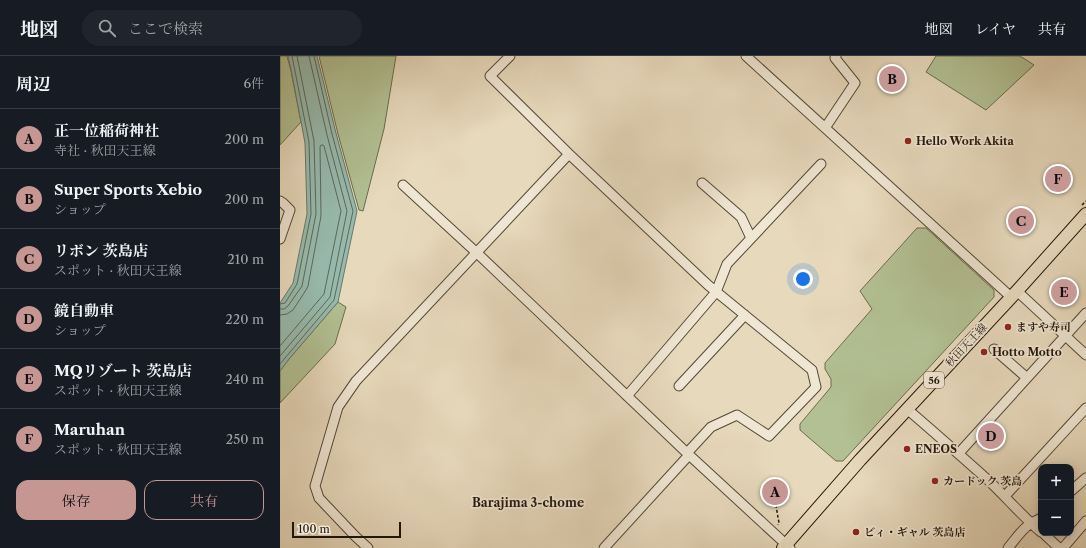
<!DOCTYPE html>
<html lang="ja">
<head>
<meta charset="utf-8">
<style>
	body { margin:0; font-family:"Libre Caslon Text","Noto Serif JP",serif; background:#20242c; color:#f1f3f6 }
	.controls { position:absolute; right:12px; bottom:12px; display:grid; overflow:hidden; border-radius:8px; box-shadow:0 2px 10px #0003 }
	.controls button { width:36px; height:36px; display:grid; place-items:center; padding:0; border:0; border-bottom:1px solid #363941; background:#171b24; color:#f1f3f6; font:20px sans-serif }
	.scale { position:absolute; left:12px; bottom:10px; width:109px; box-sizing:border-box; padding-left:4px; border:2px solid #23170a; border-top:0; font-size:11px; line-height:14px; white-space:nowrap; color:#23170a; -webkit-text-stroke:3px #efe6d3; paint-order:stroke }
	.you { position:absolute; left:523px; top:223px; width:14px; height:14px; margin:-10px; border:3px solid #fff; border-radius:50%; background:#1a73e8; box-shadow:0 0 0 6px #1a73e833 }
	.badge { display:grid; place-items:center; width:26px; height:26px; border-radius:50%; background:#c59692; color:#111; font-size:13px; font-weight:700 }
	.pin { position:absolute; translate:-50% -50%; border:2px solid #fff; box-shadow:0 1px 4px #0006 }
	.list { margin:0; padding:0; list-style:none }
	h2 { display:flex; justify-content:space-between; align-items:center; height:52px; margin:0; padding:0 16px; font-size:17px }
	h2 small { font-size:13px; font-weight:400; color:#9ea1a6 }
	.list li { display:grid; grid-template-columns:26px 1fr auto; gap:12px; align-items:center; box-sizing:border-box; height:60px; padding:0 16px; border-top:1px solid #363941 }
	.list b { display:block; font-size:15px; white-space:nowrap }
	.list p { margin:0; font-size:13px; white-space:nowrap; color:#9ea1a6 }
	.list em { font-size:13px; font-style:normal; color:#9ea1a6 }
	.actions { display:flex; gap:8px; padding:12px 16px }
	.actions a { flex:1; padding:9px 0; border:1px solid #c59692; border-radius:12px; text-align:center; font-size:14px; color:#c59692 }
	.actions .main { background:#c59692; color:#111 }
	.icon { flex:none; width:22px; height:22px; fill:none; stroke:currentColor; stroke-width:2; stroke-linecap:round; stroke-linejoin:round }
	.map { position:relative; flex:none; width:806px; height:492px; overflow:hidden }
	header { display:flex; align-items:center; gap:24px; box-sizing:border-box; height:56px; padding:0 20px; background:#171b24; border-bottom:1px solid #363941 }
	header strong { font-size:19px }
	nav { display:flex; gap:22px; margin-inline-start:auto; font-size:14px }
	.search { width:280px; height:36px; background:#20242c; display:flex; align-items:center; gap:10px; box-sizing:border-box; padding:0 14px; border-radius:22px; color:#9ea1a6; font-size:15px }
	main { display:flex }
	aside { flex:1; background:#171b24 }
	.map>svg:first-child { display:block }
	.green { fill:#b2c093; stroke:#6a6c4e }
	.water { fill:#97baad; stroke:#69796c }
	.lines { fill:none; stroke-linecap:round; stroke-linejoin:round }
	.shore { stroke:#5d685c; stroke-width:1 }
	.minor-casing { stroke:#544836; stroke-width:11 }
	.major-casing { stroke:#23170a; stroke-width:14 }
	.path { stroke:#23170a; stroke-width:1.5; stroke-dasharray:3 2; stroke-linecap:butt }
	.minor { stroke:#efe6d3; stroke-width:9 }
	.major { stroke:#e7d9bc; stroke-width:12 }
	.poi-dot { fill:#8f2418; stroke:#efe6d3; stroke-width:1.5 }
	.labels { text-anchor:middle; stroke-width:3.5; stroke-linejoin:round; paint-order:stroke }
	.shield { fill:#efe6d3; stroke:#605546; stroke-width:1 }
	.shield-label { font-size:10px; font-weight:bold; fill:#23170a }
	.poi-label { font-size:11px; font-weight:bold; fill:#23170a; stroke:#efe6d3; text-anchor:start }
	.street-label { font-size:11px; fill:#23170a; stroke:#efe6d3 }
	.neighbourhood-label { font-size:12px; font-weight:bold; fill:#23170a; stroke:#efe6d3 }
</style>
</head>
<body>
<header>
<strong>地図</strong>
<div class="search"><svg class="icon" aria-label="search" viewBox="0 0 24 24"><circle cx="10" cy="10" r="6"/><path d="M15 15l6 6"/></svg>ここで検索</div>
<nav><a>地図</a><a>レイヤ</a><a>共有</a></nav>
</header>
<main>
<aside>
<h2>周辺<small>6件</small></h2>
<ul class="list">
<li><span class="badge">A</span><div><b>正一位稲荷神社</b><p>寺社 · 秋田天王線</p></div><em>200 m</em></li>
<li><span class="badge">B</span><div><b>Super Sports Xebio</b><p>ショップ</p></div><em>200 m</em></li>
<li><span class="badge">C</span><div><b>リボン 茨島店</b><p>スポット · 秋田天王線</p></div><em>210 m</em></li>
<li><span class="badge">D</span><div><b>鏡自動車</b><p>ショップ</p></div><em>220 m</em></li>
<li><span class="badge">E</span><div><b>MQリゾート 茨島店</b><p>スポット · 秋田天王線</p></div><em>240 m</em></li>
<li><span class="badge">F</span><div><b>Maruhan</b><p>スポット · 秋田天王線</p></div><em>250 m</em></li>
</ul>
<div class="actions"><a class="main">保存</a><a>共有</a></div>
</aside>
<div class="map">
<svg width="806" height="492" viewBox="0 0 806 492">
	<rect width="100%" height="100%" fill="#e7d9bc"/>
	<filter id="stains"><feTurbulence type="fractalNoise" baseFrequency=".005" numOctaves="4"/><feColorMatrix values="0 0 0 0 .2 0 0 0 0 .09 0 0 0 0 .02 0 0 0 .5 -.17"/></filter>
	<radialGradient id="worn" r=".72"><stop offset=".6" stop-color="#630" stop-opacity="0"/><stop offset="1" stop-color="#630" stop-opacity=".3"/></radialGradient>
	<!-- green -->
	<path class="green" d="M0 0H7L11 15 21 66 0 89Z
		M39 0H116L104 73 83 155 79 154 58 78Z
		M656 0H740L754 9 706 54 646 16Z
		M637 172H646L714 234V241L563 405H556L520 374V368L551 331V323L545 313V307L592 253 580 235Z
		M58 246 66 251 55 288 0 347V315L9 303Z"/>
	<!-- water -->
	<path class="water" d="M8 0H37L56 77 77 155 58 246 9 303 0 315V247L13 227 27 158 25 87 11 13Z"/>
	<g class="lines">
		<!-- shore -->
		<path class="shore" d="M0 248 5 247 17 228 31 158 29 86 12 0
			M0 253H4L8 250 22 230 36 158 34 85 17 0
			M0 259 7 258 13 254 26 234 28 230 41 160 40 91 41 89H43L44 90 61 155 44 238 0 290
			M0 300 50 241 67 155 47 79 29 0
			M0 308 54 244 73 155 52 78 34 0"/>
		<defs>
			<path id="minor" d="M230 0 210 20 289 98
				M466 0 731 241
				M545 72 575 27 555 2 556 0
				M422 127 461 161 471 182
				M123 129 197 197 407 397 510 492
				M0 145 3 147 10 154 0 183
				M737 235 806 299
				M714 293 747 322
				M399 330 465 259
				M347 340 436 236 447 208 541 108
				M627 353C654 376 681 400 708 424 726 441 742 460 761 476
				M679 397 806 257
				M791 435 806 422
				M725 440 806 352
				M763 477 779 492
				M88 492 75 480 39 442 35 430 58 351 76 325 289 98 428 229 532 314 536 331 489 380 457 359 431 371 407 397
				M324 492 409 399
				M728 492C735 484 741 474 750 468 753 465 757 465 761 462
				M783 492 806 465"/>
			<path id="major" d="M503 492 580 404 737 235 806 158"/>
		</defs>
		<!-- minor casing -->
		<use href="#minor" class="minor-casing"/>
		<!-- major casing -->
		<use href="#major" class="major-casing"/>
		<!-- path -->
		<path class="path" d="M802 149 806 145
			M495 444 499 467 498 469"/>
		<!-- minor -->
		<use href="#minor" class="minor"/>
		<!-- major -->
		<use href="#major" class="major"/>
	</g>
	<!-- markers -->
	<g class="poi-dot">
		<circle cx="628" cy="85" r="4"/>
		<circle cx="728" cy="271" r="4"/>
		<circle cx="704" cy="296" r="4"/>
		<circle cx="627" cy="393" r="4"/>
		<circle cx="655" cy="425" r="4"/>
		<circle cx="576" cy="476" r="4"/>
	</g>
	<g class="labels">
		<!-- shield labels -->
		<rect class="shield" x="644" y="316" width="20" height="16" rx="3"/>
		<g class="shield-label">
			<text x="654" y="328">56</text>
		</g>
		<!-- poi labels -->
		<g class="poi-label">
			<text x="636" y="89">Hello Work Akita</text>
			<text x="736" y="275">ますや寿司</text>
			<text x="712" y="300">Hotto Motto</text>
			<text x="635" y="397">ENEOS</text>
			<text x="663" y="429">カードック 茨島</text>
			<text x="584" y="480">ビィ・ギャル 茨島店</text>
		</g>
		<!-- street labels -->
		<g class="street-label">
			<text transform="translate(686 289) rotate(-47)" y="4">秋田天王線</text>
		</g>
		<!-- neighbourhood labels -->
		<g class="neighbourhood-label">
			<text x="248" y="451">Barajima 3-chome</text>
		</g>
	</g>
	<rect width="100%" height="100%" filter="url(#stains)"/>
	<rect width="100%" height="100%" fill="url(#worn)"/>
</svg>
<div class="controls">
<button>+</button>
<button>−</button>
</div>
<div class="scale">100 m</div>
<div class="you"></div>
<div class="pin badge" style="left:495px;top:436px">A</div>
<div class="pin badge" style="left:612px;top:23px">B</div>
<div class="pin badge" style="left:741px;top:165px">C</div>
<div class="pin badge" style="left:711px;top:380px">D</div>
<div class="pin badge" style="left:784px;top:236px">E</div>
<div class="pin badge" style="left:778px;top:123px">F</div>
</div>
</main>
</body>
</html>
